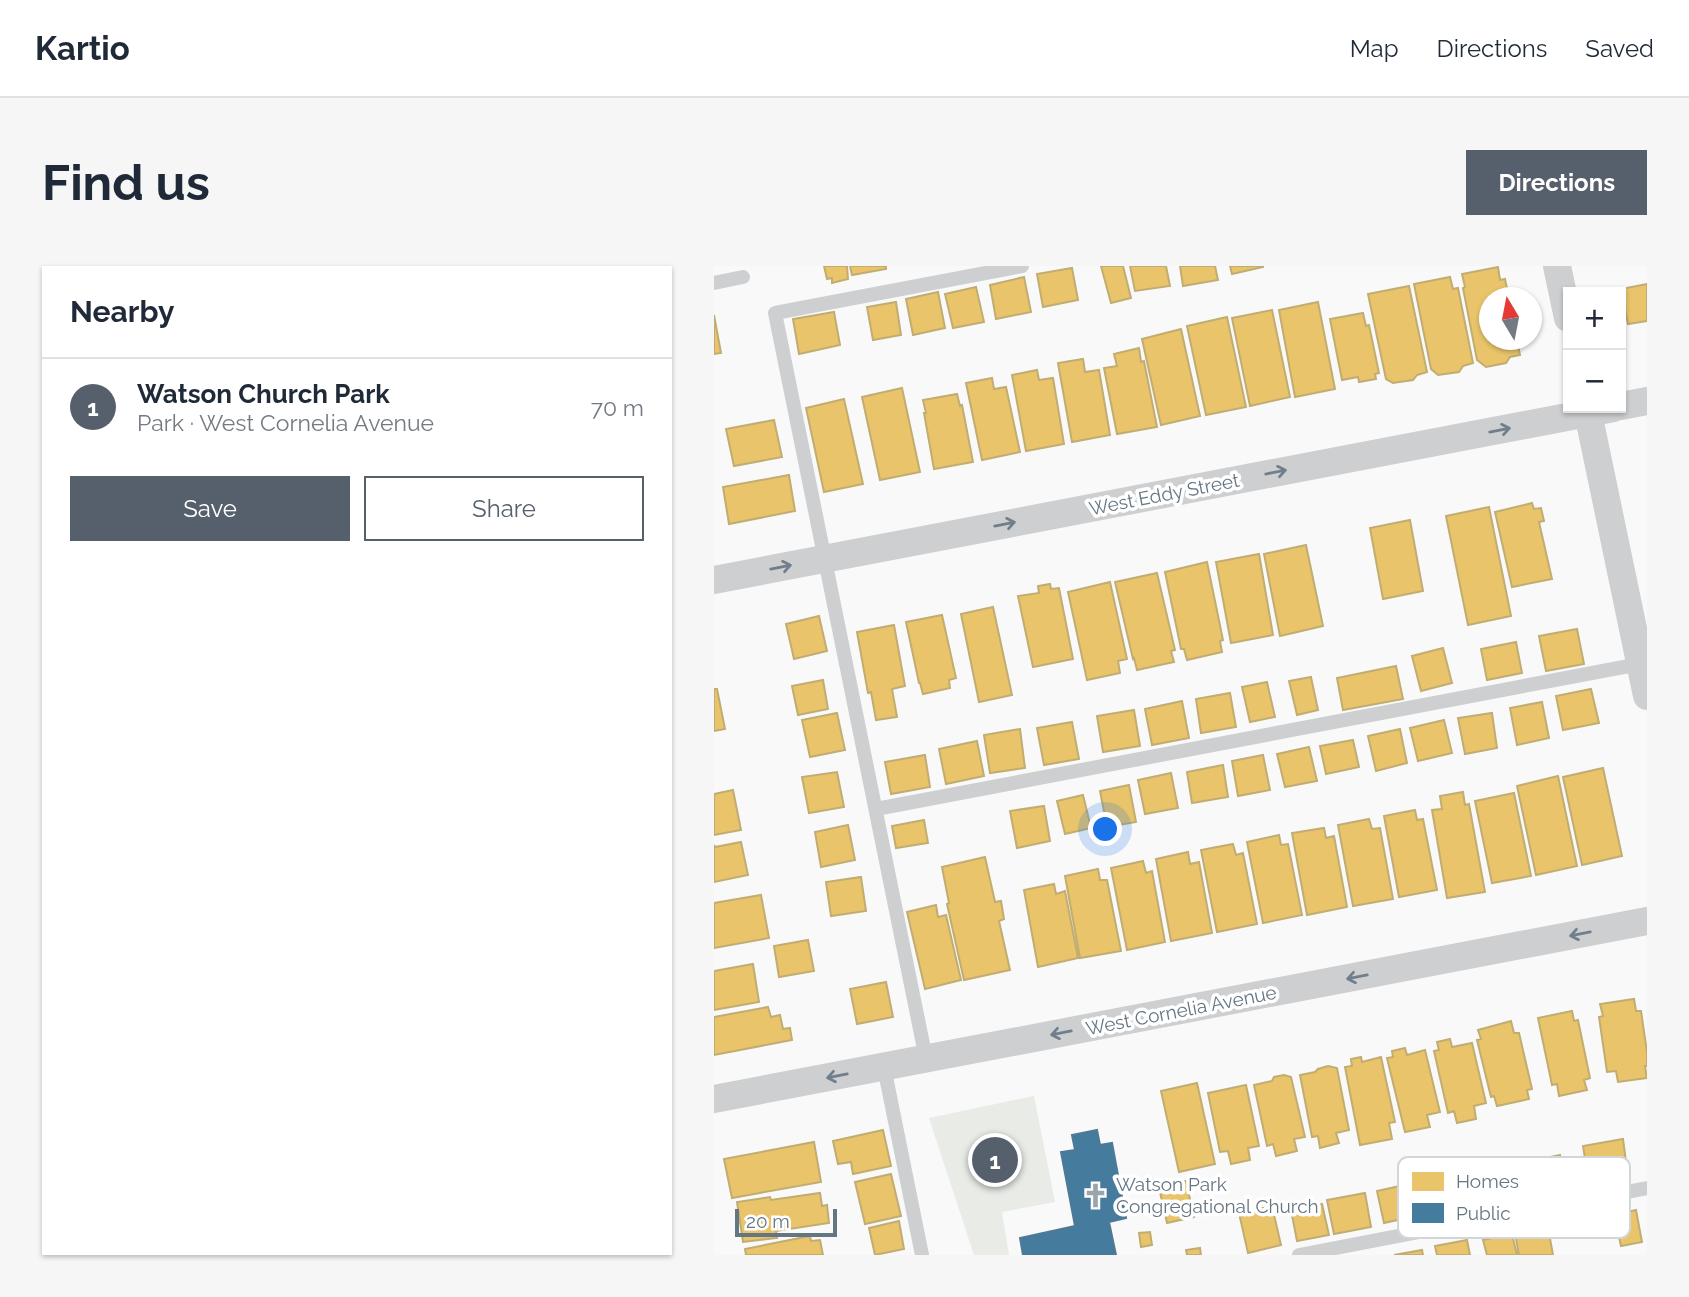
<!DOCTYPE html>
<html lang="en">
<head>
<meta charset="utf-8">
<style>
	body { margin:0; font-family:Raleway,sans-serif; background:#f6f6f7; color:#1f2937 }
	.controls { position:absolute; right:21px; top:21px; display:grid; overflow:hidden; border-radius:0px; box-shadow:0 2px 5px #0004 }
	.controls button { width:63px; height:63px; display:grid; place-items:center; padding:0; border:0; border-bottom:2px solid #e0e1e3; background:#fff; color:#1f2937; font:35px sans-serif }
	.compass { position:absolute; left:765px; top:21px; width:63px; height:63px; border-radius:50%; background:#fff; box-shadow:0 2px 5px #0004; rotate:350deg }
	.scale { position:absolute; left:21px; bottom:18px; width:102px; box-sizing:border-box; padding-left:7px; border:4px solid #657683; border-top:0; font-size:19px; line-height:24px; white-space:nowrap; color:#657683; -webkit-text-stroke:5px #fff; paint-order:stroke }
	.you { position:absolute; left:392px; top:564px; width:24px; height:24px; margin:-18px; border:5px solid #fff; border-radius:50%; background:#1a73e8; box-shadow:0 0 0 10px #1a73e833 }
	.badge { display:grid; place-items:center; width:46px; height:46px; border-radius:50%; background:#56606c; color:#fff; font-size:23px; font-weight:700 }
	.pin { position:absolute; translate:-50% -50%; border:4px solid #fff; box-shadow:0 2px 7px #0006 }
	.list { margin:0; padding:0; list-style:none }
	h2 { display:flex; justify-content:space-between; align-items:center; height:91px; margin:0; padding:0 28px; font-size:30px }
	h2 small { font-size:23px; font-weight:400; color:#747a83 }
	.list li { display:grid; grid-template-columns:46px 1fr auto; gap:21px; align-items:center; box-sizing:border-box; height:98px; padding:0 28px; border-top:2px solid #e0e1e3 }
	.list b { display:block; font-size:26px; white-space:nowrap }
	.list p { margin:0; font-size:23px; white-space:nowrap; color:#747a83 }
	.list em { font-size:23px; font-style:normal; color:#747a83 }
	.actions { display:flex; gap:14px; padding:21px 28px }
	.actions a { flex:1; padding:16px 0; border:2px solid #56606c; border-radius:0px; text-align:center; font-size:24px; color:#56606c }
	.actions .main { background:#56606c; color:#fff }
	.map { position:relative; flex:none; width:933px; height:989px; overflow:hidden; border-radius:0px }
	header { display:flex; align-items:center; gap:42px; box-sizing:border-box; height:98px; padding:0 35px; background:#fff; border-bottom:2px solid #e0e1e3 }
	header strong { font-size:33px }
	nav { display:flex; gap:38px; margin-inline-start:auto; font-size:24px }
	.intro { display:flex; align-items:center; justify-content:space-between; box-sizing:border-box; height:168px; padding:0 42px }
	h1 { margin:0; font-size:49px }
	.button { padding:18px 32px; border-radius:0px; background:#56606c; color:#fff; font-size:24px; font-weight:700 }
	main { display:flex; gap:42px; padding:0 42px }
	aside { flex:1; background:#fff; border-radius:0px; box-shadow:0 2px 5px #0004 }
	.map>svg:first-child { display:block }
	.green { fill:#e8ebe6 }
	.homes { fill:#e9c46a; stroke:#c1ad72; stroke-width:2 }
	.public { fill:#457b9d; stroke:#4f7a95; stroke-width:2 }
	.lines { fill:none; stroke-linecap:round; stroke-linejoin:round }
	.service { stroke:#cecfd0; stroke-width:14 }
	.minor { stroke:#cecfd0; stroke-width:28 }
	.oneway { stroke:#707f8b }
	.labels { text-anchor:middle; stroke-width:7; stroke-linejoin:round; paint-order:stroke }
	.street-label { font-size:19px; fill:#657683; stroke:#fff }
	.poi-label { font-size:19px; fill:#657683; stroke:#fff; text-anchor:start }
	.key { fill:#fff; stroke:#d1d6da; stroke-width:2 }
	.key-label { font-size:19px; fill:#657683 }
</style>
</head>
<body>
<header>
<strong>Kartio</strong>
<nav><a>Map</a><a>Directions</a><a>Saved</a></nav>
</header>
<div class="intro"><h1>Find us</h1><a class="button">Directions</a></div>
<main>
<aside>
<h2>Nearby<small></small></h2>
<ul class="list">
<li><span class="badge">1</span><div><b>Watson Church Park</b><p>Park · West Cornelia Avenue</p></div><em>70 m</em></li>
</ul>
<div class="actions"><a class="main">Save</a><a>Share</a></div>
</aside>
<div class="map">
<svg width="933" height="989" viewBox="0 0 933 989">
	<rect width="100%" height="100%" fill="#f9f9f9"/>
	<!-- green -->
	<path class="green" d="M320 830 341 936 288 946 295 989H260L215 852Z"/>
	<!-- homes -->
	<path class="homes" d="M110 0H133L134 13 118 17V12L113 13Z
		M136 0H172V3L138 9Z
		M387 0H409L417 32 397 37Z
		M416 0H452L456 20 421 25Z
		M466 0H501L504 14 469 20Z
		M516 0H549V1L518 8Z
		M784 1 786 14 791 13 795 32H776V74H803L806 89 796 91 792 97 772 101 763 94 749 22 751 21 748 8Z
		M358 2 364 34 329 41 323 8Z
		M310 11 317 46 282 53 276 19Z
		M736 11 739 23 744 22 759 97 749 100 745 106 724 109 717 103 700 18Z
		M933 18V55L914 58 907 23Z
		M695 20 713 106 703 109 699 114 679 117 672 113 654 28Z
		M262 21 270 56 239 62 231 28Z
		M224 26 231 62 199 69 192 33Z
		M182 36 187 69 159 74 153 41Z
		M604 36 621 123 581 131 565 44Z
		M558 44 576 131 536 140 518 52Z
		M120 46 126 79 85 88 79 53Z
		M649 47 652 60 655 59 665 107 661 108 662 113 645 116 644 111 628 114 616 53Z
		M0 49 7 87 0 88Z
		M513 51 532 141 492 149 473 60Z
		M467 63 486 150 447 159 428 73Z
		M425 82 427 96 430 95 443 161 403 168 390 102 403 100 400 88Z
		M369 93 371 106 385 104 396 169 358 176 344 97Z
		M323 104 325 114 339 112 350 178 312 185 298 109Z
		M278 112 280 123 292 121 306 186 268 194 252 117Z
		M188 122 206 206 166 214 148 131Z
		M243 128 246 140 248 139 259 196 220 203 210 147H212L209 134Z
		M130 133 149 218 110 226 92 142Z
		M60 154 68 191 20 200 12 163Z
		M75 209 81 245 15 258 9 221Z
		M818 237 820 243 827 242 830 255 825 256 838 313 798 321 781 246Z
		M775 241 797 350 754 359 732 250Z
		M696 254 709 325 669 333 656 262Z
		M592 279 609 360 566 370 550 288Z
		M545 288 559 369 517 377 502 296Z
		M493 296 509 374 506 375 508 386 473 394 470 383H467L451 306Z
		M443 307 461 384 457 385 460 396 423 404 420 392 419 393 401 316Z
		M396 316 413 393 404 395 406 407 373 414 354 326Z
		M336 318 337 323 345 322 359 393 319 401 304 330 325 327 324 320Z
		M279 341 298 429 265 436 247 348Z
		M228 349 242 412 235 414 236 422 209 428 206 417H205L192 356Z
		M105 350 113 385 80 393 72 358Z
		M180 359 191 420 178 423 183 451 162 454 157 426 154 427 143 366Z
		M863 363 870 398 832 405 825 370Z
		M802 376 808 407 773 414 767 383Z
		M729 382 738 417 707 425 698 390Z
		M682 400 689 433 629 444 623 412Z
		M597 411 604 444 583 449 575 415Z
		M109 414 114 443 84 449 78 420Z
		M553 416 561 451 536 456 528 421Z
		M0 423H3L11 463 0 465Z
		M877 423 885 457 849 464 842 430Z
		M516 427 522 461 487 467 482 433Z
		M468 435 475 472 438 479 431 443Z
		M828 436 835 472 803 479 796 442Z
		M420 444 426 480 389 486 383 450Z
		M123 447 131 484 96 491 88 454Z
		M778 447 783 482 751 488 744 452Z
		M730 454 738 487 704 495 696 462Z
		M358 456 365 493 330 499 323 462Z
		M306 463 311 502 276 507 270 469Z
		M686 463 693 497 662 505 654 470Z
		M639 474 645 501 612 508 606 480Z
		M263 475 270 510 232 518 225 483Z
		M595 481 603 515 571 521 563 488Z
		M211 489 216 521 177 528 171 496Z
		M549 489 556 524 524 530 518 495Z
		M509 499 514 531 478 537 473 506Z
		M889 502 908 590 868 599 849 511Z
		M123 506 130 541 95 547 88 511Z
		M457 507 464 542 431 548 424 514Z
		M844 510 863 600 822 609 803 520Z
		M415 519 422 556 393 561 386 525Z
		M19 524 27 564 0 569V528Z
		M749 526 751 539 755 538 771 626 733 632 718 544 728 543 726 530Z
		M800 527 817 610 778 617 761 535Z
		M369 529 377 562 351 568 343 535Z
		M330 540 336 575 303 582 296 545Z
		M701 544 703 554 709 553 723 624 685 631 670 550Z
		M655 553 658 563 666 562 679 633 639 640 624 559Z
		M210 554 214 577 182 582 178 560Z
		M134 559 141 594 107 601 101 566Z
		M610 562 612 572 620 570 633 641 593 649 578 567Z
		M565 569 567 579 574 578 588 649 549 657 533 576Z
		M27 576 34 609 0 616V579L1 581Z
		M519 578 522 589 529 587 543 658 503 666 487 584Z
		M474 586 476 598 485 596 498 667 457 675 442 593Z
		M271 591 281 636 287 635 290 653 285 655 296 704 250 714 233 638 235 637 228 601Z
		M429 595 432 607 438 605 451 676 413 684 397 602Z
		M384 603 386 614H393L407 685 366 692 351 610Z
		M147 611 152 645 117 650 112 616Z
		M340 618 342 628 351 625 364 692 324 701 310 624Z
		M47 629 55 672 0 682V637Z
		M222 639 224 651 232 649 247 714 211 723 193 646Z
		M94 674 100 705 65 711 60 680Z
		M39 698 45 736 0 744V705Z
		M172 716 179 751 143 758 136 723Z
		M920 733 922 745H927L933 786V800H931L933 812 904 816 902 805 893 806 885 751 889 750 886 738Z
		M54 741 57 751 66 749 69 763 76 762 78 774 0 789V751Z
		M858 745 860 755 864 754 876 812 870 814 873 824 845 830 843 818 838 819 824 752Z
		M797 755 800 767H805L818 823 813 824 815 833 783 840 780 830 777 831 763 774 767 773 764 764Z
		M736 773 738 781 758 777 772 837 760 840 762 853 743 857 740 845 734 847 720 785 725 784 723 776Z
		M691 782 693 789 711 784 726 846 713 849 716 861 691 866 673 792 679 791 678 785Z
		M647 791 648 796 667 791 681 856 675 857 678 873 646 879 631 801 638 800 637 793Z
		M614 800 623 802 635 864 622 867 625 877 606 882 604 870 598 871 586 809 601 806 604 803Z
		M570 809 577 811 591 871 580 873 583 885 562 890 559 878 553 880 540 819 558 815 560 811Z
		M483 817 501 898 465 906 447 825Z
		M532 819 545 880 534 882 536 894 517 898 514 885 506 886 494 827Z
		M169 864 177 900 139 908 137 896 124 898 119 875Z
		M909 873 914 911 875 917 869 880Z
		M100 876 107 916 18 932 10 893Z
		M846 889 853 919 824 925 818 895Z
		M177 908 187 950 151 958 141 916Z
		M472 915 480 951 453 957 445 922Z
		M695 918 702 950 670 957 663 925Z
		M106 927 108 940 113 939 115 957 62 965 63 972 29 976 23 936 56 931 57 934Z
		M651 927 657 961 620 968 613 934Z
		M608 938 615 969 583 975 577 944Z
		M558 940 567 979 534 987 525 947Z
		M922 944 928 976 907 980 900 949Z
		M185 955 190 983 161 989 155 962Z
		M833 956 839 989H805L800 962Z
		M436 966 438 979 427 981 425 967Z
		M798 968 803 989H773L769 974Z
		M96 970 97 975 106 974 109 989H32L31 983Z
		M753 974 756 989H723L721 980Z
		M486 982 487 989H473L472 984Z
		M708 984 709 989H680Z"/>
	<!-- public -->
	<path class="public" d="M383 864 386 879 398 877 412 952 395 956 402 989H309L306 972 361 960 347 886 361 884 358 869Z"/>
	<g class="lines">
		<!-- service -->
		<path class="service" d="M0 17 29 11
			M162 543 931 397
			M212 793 61 47 308 0
			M170 801 208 989
			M585 989 933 922"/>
		<!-- minor -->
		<path class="minor" d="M843 0 854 52
			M907 140 933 135
			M873 142 933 430
			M0 314 900 142
			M0 833 933 655"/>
	</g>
	<!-- one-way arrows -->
	<defs><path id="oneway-shaft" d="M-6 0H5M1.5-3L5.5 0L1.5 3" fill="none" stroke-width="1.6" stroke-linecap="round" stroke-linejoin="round" transform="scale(1.75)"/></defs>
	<g class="oneway">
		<use href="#oneway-shaft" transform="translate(786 164) rotate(-11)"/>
		<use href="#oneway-shaft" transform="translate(562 206) rotate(-11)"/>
		<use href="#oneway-shaft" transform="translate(291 258) rotate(-11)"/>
		<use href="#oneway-shaft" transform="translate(67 301) rotate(-11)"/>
		<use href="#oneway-shaft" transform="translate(866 668) rotate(169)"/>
		<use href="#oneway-shaft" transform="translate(643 711) rotate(169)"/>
		<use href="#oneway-shaft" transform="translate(347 767) rotate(169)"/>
		<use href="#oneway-shaft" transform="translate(123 810) rotate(169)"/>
	</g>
	<!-- icons -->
	<defs>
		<symbol id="church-bare" viewBox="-9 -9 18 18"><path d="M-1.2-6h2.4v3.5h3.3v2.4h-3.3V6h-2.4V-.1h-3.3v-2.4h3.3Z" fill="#99a4ac" stroke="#fff" stroke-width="2.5" paint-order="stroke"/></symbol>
	</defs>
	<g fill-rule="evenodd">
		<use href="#church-bare" x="364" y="912" width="35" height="35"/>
	</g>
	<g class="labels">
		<!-- street labels -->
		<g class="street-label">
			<text transform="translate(450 228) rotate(-11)" y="7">West Eddy Street</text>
			<text transform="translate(467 744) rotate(-11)" y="7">West Cornelia Avenue</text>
		</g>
		<!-- poi labels -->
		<g class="poi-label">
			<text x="402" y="925">Watson Park<tspan x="402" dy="22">Congregational Church</tspan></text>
		</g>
	</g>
	<!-- legend -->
	<rect x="684" y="891" width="232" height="81" rx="10" class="key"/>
	<rect x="698" y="906" width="32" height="19" fill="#e9c46a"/>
	<rect x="698" y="937" width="32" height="20" fill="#457b9d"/>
	<g class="key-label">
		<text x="742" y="922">Homes</text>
		<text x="742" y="954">Public</text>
	</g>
</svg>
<div class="controls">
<button>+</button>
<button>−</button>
</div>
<svg class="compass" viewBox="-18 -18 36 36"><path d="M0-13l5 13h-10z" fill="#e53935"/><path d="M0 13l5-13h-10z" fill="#747a83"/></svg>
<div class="scale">20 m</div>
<div class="you"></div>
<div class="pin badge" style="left:281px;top:894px">1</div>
</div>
</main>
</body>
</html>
